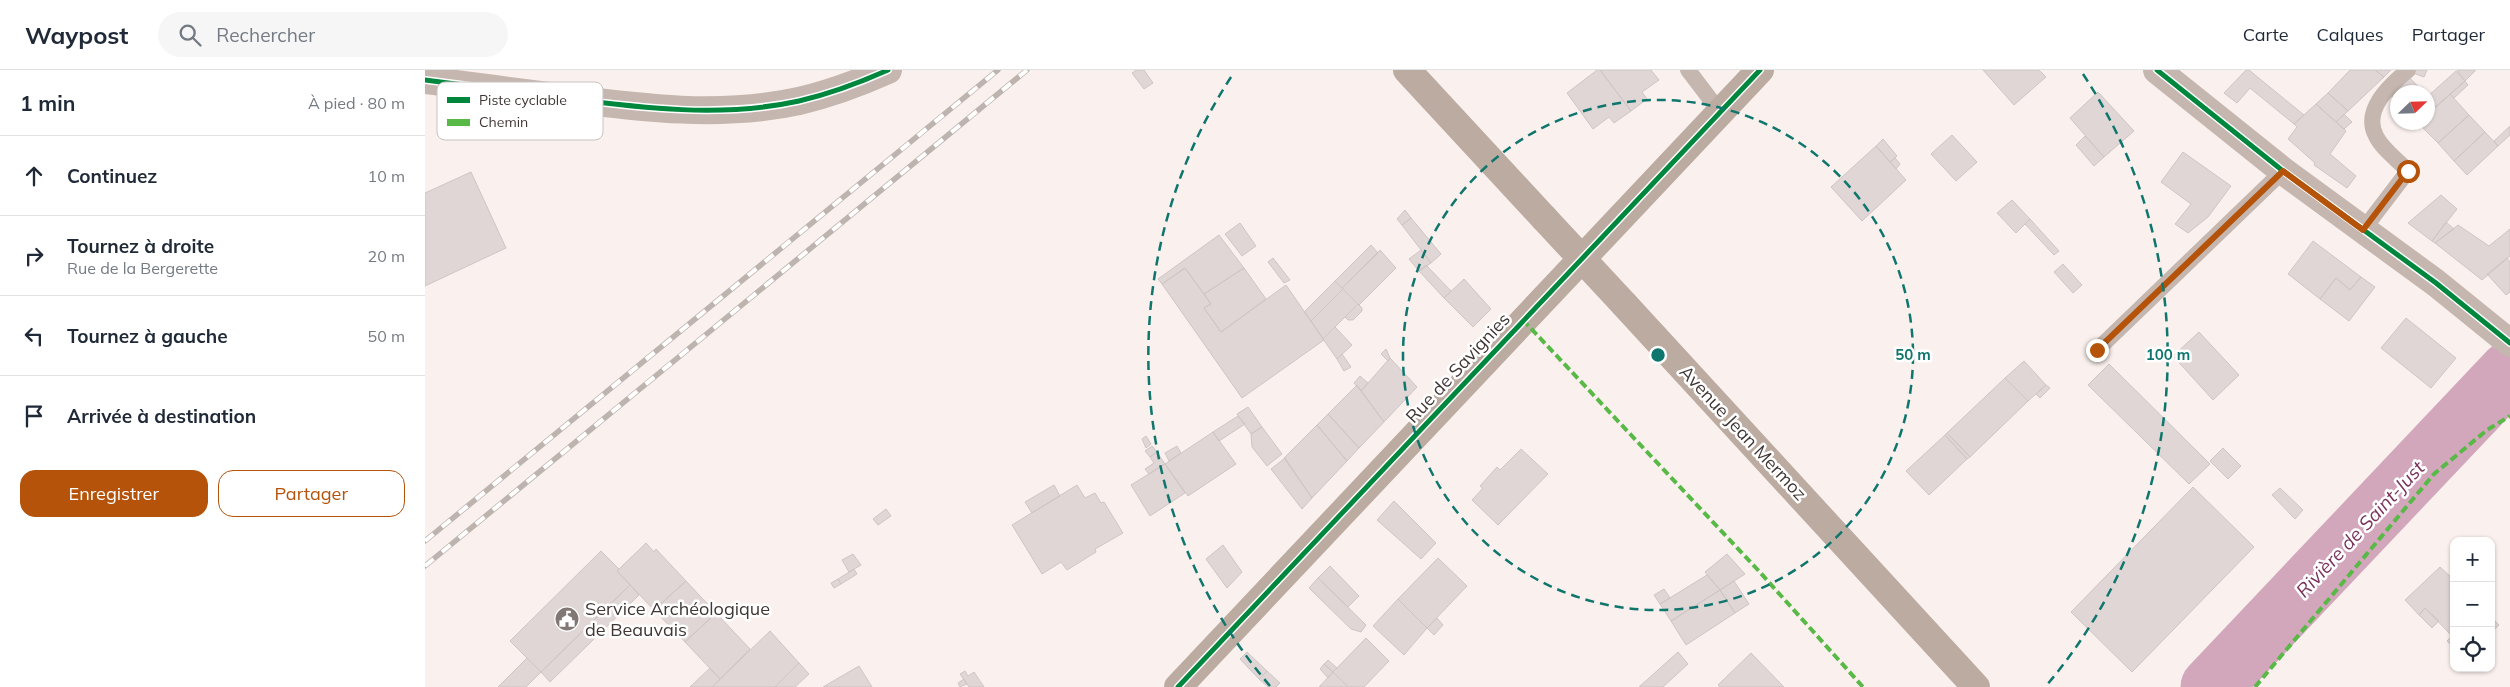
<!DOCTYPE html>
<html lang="fr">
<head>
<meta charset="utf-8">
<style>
	body { margin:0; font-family:Mulish,sans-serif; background:#f6f6f7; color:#1f2937 }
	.controls { position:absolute; right:15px; bottom:15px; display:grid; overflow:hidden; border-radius:10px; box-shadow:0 1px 4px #0004 }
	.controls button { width:45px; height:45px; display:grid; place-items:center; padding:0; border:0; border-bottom:1px solid #e0e1e3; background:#fff; color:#1f2937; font:25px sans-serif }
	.compass { position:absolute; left:1965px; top:15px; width:45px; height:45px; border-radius:50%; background:#fff; box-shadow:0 1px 4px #0004; rotate:67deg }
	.stop { position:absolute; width:15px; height:15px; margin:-11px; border:4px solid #b45309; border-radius:50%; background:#fff }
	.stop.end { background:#b45309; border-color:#fff; box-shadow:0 1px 5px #0008 }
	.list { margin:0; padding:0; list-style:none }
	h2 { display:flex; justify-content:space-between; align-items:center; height:65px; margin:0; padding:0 20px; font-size:21px }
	h2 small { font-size:16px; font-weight:400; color:#747a83 }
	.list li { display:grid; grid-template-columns:32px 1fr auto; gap:15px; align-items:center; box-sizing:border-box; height:80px; padding:0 20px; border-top:1px solid #e0e1e3 }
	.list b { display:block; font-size:19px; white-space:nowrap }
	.list p { margin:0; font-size:16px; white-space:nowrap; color:#747a83 }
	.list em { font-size:16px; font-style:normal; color:#747a83 }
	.actions { display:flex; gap:10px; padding:15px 20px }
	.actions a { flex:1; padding:11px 0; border:1px solid #b45309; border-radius:15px; text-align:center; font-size:18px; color:#b45309 }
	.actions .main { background:#b45309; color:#fff }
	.icon { flex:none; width:28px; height:28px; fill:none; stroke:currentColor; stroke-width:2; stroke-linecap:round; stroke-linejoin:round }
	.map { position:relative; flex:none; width:2085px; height:617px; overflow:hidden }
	header { display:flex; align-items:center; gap:30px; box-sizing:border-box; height:70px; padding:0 25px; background:#fff; border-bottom:1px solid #e0e1e3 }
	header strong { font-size:24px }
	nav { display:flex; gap:28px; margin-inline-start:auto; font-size:18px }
	.search { width:350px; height:45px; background:#f6f6f7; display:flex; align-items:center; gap:12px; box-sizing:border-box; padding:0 18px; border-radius:28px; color:#747a83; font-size:19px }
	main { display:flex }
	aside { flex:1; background:#fff }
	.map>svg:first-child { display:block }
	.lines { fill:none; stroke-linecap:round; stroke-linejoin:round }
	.river { stroke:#d2a7bc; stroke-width:61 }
	.building { fill:#dfd6d5; stroke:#cfc5c5 }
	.lane { stroke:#c5b7af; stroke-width:16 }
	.street { stroke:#c5b7af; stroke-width:28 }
	.secondary { stroke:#bcaba1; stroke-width:28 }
	.rail-casing { stroke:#beb4af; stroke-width:5.5 }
	.rail { stroke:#fff; stroke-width:4; stroke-dasharray:11; stroke-linecap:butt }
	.secondary-bridge { stroke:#bcaba1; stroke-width:28 }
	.quiet { stroke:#58b947; stroke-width:4; stroke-dasharray:8 4; stroke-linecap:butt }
	.cycleway-casing { stroke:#fff; stroke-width:8 }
	.cycleway { stroke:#00873e; stroke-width:5 }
	.route { stroke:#b45309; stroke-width:6 }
	.ring { fill:none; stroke:#0f766e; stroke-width:2.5; stroke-dasharray:9 6 }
	.labels { text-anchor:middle; stroke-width:5; stroke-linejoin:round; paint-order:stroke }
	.street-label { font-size:18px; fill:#403635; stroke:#fff }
	.poi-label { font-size:18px; fill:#403635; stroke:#fff; text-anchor:start }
	.water-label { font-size:19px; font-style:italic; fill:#79335d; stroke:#fff }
	.key { fill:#fff; stroke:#c6c3c2; stroke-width:1 }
	.key-label { font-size:14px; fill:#403635 }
	.centre { fill:#0f766e; stroke:#fff; stroke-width:2.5 }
	.ring-label { font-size:15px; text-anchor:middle; font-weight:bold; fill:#0f766e; stroke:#fff; stroke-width:5; stroke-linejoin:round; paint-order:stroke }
</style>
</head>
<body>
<header>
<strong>Waypost</strong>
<div class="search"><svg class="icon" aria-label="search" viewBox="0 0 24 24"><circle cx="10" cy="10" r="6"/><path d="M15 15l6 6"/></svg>Rechercher</div>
<nav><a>Carte</a><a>Calques</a><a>Partager</a></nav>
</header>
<main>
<aside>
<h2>1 min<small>À pied · 80 m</small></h2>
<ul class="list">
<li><svg class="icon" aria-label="ahead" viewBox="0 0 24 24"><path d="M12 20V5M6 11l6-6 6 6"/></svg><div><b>Continuez</b></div><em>10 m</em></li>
<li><svg class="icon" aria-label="right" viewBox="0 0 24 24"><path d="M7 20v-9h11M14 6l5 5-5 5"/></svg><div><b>Tournez à droite</b><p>Rue de la Bergerette</p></div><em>20 m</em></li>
<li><svg class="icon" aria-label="left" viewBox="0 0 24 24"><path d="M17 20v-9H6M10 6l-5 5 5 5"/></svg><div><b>Tournez à gauche</b></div><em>50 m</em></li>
<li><svg class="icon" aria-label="arrive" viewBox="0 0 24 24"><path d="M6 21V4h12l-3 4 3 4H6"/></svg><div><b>Arrivée à destination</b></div></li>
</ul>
<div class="actions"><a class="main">Enregistrer</a><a>Partager</a></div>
</aside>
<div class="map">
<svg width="2085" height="617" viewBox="0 0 2085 617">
	<rect width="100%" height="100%" fill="#faf0ed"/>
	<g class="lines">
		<!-- river -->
		<path class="river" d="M1786 617 2085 301"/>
	</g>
	<!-- building -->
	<path class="building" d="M711 0H719L728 13 719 19 707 3Z
		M1172 0H1175L1206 41 1189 53 1184 47 1168 59 1142 23Z
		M1175 0H1226L1234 10 1217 22 1222 29 1206 41Z
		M1558 0H1614L1621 7 1589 35Z
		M1821 0H1824L1879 45 1869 54 1825 18 1812 33 1799 23Z
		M1925 0H1950L1959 7 1923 41 1903 23Z
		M1950 0H1966L1959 7Z
		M1989 0H2002L1999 7 1988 3Z
		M2032 0H2051L2040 11Z
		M2031 1 2040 11 2011 37 2002 27Z
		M1985 8 1998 22H1972V32L1966 25Z
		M2040 11 2043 15 2029 28 2025 24Z
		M1673 22 1709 61 1679 87 1645 48Z
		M1903 23 1923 41 1911 52 1891 34Z
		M2025 24 2044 45 2013 73 1993 53 2002 52V44Z
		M2002 27 2011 37 2002 44Z
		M1891 34 1921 61 1905 84 1931 106 1922 118 1889 95 1890 93 1863 69 1872 57 1869 54Z
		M1919 44 1927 52 1919 59 1911 52Z
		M2044 45 2060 62 2029 91 2013 73Z
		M2085 56V65L2073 76 2069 71Z
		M2060 62 2073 76 2042 105 2029 91Z
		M1527 65 1552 92 1531 111 1506 84Z
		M1660 66 1679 87 1669 96 1651 75Z
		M1458 69 1472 86 1465 92 1451 76Z
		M1451 76 1481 110 1437 151 1406 117Z
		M1758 82 1806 116 1783 147 1763 163 1750 154 1766 134 1736 112Z
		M1470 88 1475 94 1471 99 1465 92Z
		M46 102 81 178 0 216V123Z
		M2016 125 2032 139 2007 171 1983 153Z
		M1587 130 1605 149 1591 163 1572 143Z
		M980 140 986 148 977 155 972 149Z
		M986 148 1016 184 1006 193 977 155Z
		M1605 149 1634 181 1629 185 1600 154Z
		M2021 152 2029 159 2010 173 2007 171Z
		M815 153 831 176 817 186 800 164Z
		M2033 155 2064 176 2085 159V186L2057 210 2010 173Z
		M794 165 819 198 779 224 760 198 737 214 733 209Z
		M1888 171 1936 207 1925 220 1911 208 1895 229 1863 204Z
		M946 175 953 183 917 218 910 211Z
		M955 180 971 198 934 235 917 218Z
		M996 180 1006 193 994 201 984 189Z
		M848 188 865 210 859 213 843 192Z
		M2082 188 2085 192V222L2081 225 2062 204Z
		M1638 194 1657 215 1648 223 1629 202Z
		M1001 195 1026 221 1019 228 994 201Z
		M760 198 786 234 779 238 796 262 861 215 899 270 817 328 737 214Z
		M819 198 841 229 796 262 779 238 786 234 779 224Z
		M1936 207 1950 217 1924 251 1895 229 1911 208 1925 220Z
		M1039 209 1066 239 1048 257 1019 228Z
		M910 211 918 219 886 251 879 242Z
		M918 219 933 234 898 269 886 251Z
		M933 234 937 238V241L928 250H923L920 247Z
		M1981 248 2031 288 2006 318 1956 278Z
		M910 257 927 275 912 289 898 269Z
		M1774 262 1814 305 1788 330 1748 286Z
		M961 279 965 288 963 291 956 284Z
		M917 284 926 297 919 301 912 289Z
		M965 288 992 317 959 352 936 321Z
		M1599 291 1621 315 1603 331 1580 308Z
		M1684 294 1785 394 1764 414 1663 315Z
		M935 306 943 313 936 321 929 313Z
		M1580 308 1603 331 1545 387 1522 363Z
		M932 315 959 352 934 378 903 344Z
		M1621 315 1625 318 1615 328 1611 324Z
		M823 337 837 357 826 364 812 344Z
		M903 344 934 378 922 391 892 355Z
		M813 346 820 354 794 371 788 362Z
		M892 355 922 391 887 428 859 388Z
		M837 357 857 384 842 396 827 377 826 364Z
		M788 362 811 394 763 426 740 394Z
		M1522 363 1545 387 1542 389 1520 365Z
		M1520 365 1542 389 1504 425 1481 401Z
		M721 366 726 374 721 378 717 369Z
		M727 376 732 382 725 387 720 381Z
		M752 376 756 383 744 391 740 383Z
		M1798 378 1816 396 1803 409 1785 391Z
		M1096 379 1123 404 1073 455 1047 430 1058 418 1055 416 1072 397 1075 400Z
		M732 382 740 394 724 404 720 399 729 393 725 387Z
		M860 388 887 428 877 439 846 399Z
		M740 394 760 423 725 446 706 415Z
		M629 415 635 426 607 443 600 432Z
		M652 415 660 428 670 423 676 433 679 432 698 463 670 479 671 482 642 500 636 492 617 504 587 455Z
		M1768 417 1829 477 1707 602 1646 542Z
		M1855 418 1878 440 1870 449 1847 425Z
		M969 431 1011 473 996 489 952 450Z
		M461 439 466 446 453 455 448 449Z
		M221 473 229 482 231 479 261 511 229 540 192 501Z
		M798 475 817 502 802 518 781 489Z
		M176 481 194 499 192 501 205 515 116 602 85 571Z
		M428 484 436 495 424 502 417 490Z
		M1302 484 1320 504 1295 520 1280 502Z
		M1013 488 1042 516 1002 558 973 529Z
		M905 496 934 526 923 537 893 508Z
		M2015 497 2029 510V578L2022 571 2027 566 2000 538 1994 545 1980 530Z
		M429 499 432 504 416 514 413 509Z
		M1282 505 1295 520 1246 551 1235 534Z
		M893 508 941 555 936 562 926 559 884 518Z
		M413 509 416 514 409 518 406 513Z
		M261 511 291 543 260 572 229 540Z
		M1309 511 1324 534 1310 543 1295 520Z
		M205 515 214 525 125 612 116 602Z
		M1239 519 1245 528 1235 534 1229 525Z
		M1295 520 1310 543 1261 575 1246 551Z
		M973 529 1002 558 979 585 948 556Z
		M2000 538 2014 551 2007 558 1994 545Z
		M291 543 325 579 295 609 260 572Z
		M2066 547 2074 555 2066 563Z
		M1012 548 1018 555 1009 565 1002 558Z
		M345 561 374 593 350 617H287Z
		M941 568 964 591 939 617H923L908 602Z
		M822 582 842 601 834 609 815 589Z
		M1253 582 1263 594 1238 617H1214Z
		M1326 583 1359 617H1295L1293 615Z
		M102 588 116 602 101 617H73Z
		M903 590 912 598 908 602 899 594Z
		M374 593 384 604 370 617H350Z
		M899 594 908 602 903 608 895 599Z
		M434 596 447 617H398Z
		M285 598 295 609 287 617H265Z
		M540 601 543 606 549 602 559 617H544L535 604Z
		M842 601 855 613 851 617H843L834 609Z
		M908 602 923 617H894Z
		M539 609 542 614 535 617 533 613Z"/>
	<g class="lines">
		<!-- lane -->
		<path class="lane" d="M1263 0 1295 42
			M1938 160 1983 101C1973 90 1957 79 1951 66 1937 40 1965 15 1983 0
			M1672 280 1858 101"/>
		<!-- street -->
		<path class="street" d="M1732 0 1858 101 2011 213 2085 273
			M0 10C46 16 93 22 139 28 216 38 297 48 374 31 404 24 434 13 463 0"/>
		<!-- secondary -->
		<path class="secondary" d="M982 0 1119 148
			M1199 234 1551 617
			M753 617 1335 0"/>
		<defs>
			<path id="rail" d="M0 471 573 0
				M0 496 602 0"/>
		</defs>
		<!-- rail casing -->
		<use href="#rail" class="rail-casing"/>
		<!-- rail -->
		<use href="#rail" class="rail"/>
		<!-- secondary-bridge -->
		<path class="secondary-bridge" d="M1119 148 1199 234"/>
		<!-- quiet -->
		<path class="quiet" d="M1098 250 1332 499 1438 617
			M1830 617 2009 404 2062 360 2085 346"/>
		<defs>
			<path id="cycleway" d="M1732 0 1858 101 2011 213 2085 273
				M0 10C46 16 93 22 139 28 216 38 297 48 374 31 404 24 434 13 463 0
				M753 617 1335 0"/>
		</defs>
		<!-- cycleway casing -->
		<use href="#cycleway" class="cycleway-casing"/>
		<!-- cycleway -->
		<use href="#cycleway" class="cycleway"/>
	</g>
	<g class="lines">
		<!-- route -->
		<path class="route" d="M1672 280 1858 101 1938 160 1983 101"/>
	</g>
	<!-- distance rings -->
	<g class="ring">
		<circle cx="1233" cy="285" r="255"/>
		<path d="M845 616A510 510 0 0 1 808 4M1658 4A510 510 0 0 1 1621 616"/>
	</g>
	<!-- icons -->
	<defs>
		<symbol id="civic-disc" viewBox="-11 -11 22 22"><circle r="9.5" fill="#817775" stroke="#fff"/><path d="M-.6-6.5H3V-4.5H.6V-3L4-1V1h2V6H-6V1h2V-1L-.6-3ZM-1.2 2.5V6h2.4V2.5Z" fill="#fff"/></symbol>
	</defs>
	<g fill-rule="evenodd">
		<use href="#civic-disc" x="128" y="535" width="28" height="28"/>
	</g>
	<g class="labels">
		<!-- street labels -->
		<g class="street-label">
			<text transform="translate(1033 298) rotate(-47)" y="6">Rue de Savignies</text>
			<text transform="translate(1318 363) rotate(47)" y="6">Avenue Jean Mermoz</text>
		</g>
		<!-- poi labels -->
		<g class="poi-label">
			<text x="160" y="545">Service Archéologique<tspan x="160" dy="21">de Beauvais</tspan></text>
		</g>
		<!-- water labels -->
		<g class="water-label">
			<text transform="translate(1935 459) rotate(-47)" y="7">Rivière de Saint-Just</text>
		</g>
	</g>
	<!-- legend -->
	<rect x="12" y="12" width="166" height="58" rx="8" class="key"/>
	<rect x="22" y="27" width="23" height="6" fill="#00873e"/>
	<rect x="22" y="49" width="23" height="7" fill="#58b947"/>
	<g class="key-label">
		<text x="54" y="35">Piste cyclable</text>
		<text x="54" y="57">Chemin</text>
	</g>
	<circle cx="1233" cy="285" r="8" class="centre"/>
	<g class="ring-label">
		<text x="1488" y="290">50 m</text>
		<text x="1743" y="290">100 m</text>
	</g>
</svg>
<div class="controls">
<button>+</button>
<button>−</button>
<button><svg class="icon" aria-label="locate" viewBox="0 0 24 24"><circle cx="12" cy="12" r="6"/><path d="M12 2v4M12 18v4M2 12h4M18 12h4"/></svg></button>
</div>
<svg class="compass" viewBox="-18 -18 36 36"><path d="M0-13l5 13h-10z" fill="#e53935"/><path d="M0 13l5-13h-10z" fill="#747a83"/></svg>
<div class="stop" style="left:1983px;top:101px"></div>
<div class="stop end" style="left:1672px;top:280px"></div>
</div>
</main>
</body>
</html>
